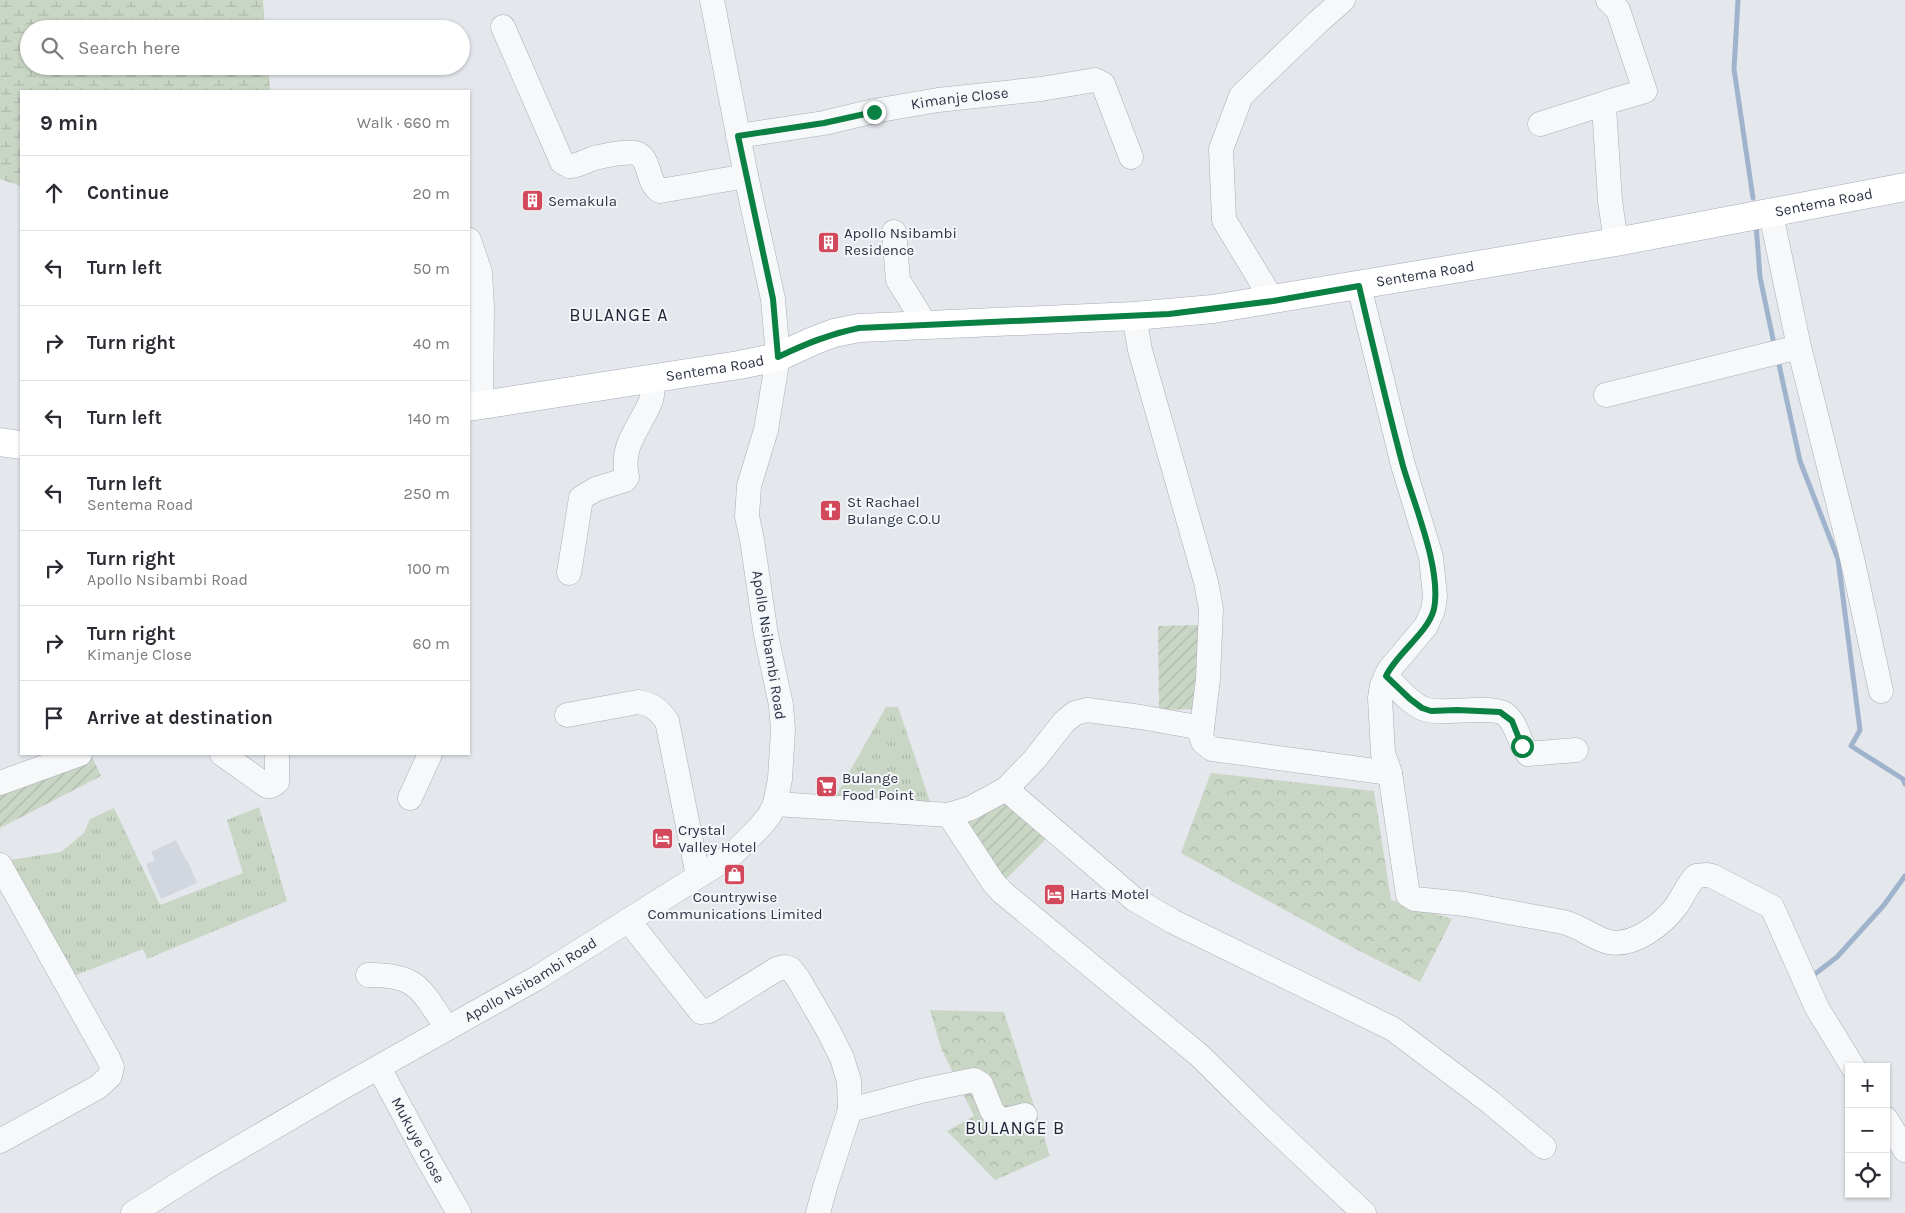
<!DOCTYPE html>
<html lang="en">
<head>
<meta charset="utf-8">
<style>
	body { margin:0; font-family:Karla,sans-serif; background:#f2f2f3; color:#2b2b33 }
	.controls { position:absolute; right:15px; bottom:15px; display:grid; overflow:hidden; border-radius:0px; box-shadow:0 1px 4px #0004 }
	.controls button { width:45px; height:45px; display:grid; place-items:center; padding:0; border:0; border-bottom:1px solid #e1e1e2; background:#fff; color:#2b2b33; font:25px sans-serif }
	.stop { position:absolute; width:15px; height:15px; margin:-11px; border:4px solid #0b8043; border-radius:50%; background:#fff }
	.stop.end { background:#0b8043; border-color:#fff; box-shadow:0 1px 5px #0008 }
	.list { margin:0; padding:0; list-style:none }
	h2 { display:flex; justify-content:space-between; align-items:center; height:65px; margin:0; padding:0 20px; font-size:21px }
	h2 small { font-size:16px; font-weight:400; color:#7c7c81 }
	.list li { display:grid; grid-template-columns:32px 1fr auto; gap:15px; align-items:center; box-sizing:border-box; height:75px; padding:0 20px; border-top:1px solid #e1e1e2 }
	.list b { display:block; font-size:19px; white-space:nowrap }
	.list p { margin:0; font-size:16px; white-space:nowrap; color:#7c7c81 }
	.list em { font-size:16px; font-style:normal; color:#7c7c81 }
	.icon { flex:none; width:28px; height:28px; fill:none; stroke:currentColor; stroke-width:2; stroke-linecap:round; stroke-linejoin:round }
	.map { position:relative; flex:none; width:1905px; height:1213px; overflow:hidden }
	.search { position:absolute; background:#fff; box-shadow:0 1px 4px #0004; left:20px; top:20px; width:450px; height:55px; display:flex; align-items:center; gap:12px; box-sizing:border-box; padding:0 18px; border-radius:28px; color:#7c7c81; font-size:19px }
	.panel { position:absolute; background:#fff; box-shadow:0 1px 4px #0004; left:20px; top:90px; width:450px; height:665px; border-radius:0px }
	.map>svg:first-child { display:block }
	.built { fill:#d2d6de }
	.grass { fill:url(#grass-tufts) }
	.forest { fill:url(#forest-crowns) }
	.wetland { fill:url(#wetland-marsh) }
	.garden { fill:url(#garden-furrows) }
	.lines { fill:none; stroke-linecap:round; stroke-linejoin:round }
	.stream { stroke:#9fb4cc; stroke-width:5 }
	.minor-casing { stroke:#a9aeb7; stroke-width:25 }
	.major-casing { stroke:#a3abb8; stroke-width:29 }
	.minor { stroke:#f7f8fa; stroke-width:24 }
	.major { stroke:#fff; stroke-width:28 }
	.route { stroke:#0b8043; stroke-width:6 }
	.labels { text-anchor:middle; stroke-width:4; stroke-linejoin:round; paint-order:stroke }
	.street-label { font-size:15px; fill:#2b3445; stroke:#f4f6f9 }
	.poi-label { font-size:15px; fill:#2b3445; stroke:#f4f6f9; text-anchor:start }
	.quarter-label { font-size:18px; letter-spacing:1px; fill:#1d2536; stroke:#f4f6f9 }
</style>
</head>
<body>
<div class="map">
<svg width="1905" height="1213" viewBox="0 0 1905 1213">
	<defs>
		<pattern id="grass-tufts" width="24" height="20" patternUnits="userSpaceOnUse" patternTransform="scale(1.25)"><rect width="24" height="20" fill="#c9d6c5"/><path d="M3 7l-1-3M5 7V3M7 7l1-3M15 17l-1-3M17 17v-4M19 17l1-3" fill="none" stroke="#adb8ab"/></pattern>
		<pattern id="forest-crowns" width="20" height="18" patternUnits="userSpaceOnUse" patternTransform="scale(1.25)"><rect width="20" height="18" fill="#c9d6c5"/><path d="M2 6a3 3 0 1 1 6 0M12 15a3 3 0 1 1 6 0" fill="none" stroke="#adb8ab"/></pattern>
		<pattern id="wetland-marsh" width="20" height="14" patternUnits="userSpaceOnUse" patternTransform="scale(1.25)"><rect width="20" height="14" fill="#c9d6c5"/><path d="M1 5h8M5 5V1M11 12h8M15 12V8" fill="none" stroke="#adb8ab"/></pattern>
		<pattern id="garden-furrows" width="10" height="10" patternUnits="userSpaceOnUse" patternTransform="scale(1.25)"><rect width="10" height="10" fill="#c9d6c5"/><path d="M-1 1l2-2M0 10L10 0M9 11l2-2" fill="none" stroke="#adb8ab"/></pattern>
	</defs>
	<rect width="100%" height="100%" fill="#e4e7ec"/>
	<!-- built -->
	<path class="built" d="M176 840 186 860 183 862 187 860 197 883 161 899 146 864 155 860 151 852Z"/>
	<!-- grass -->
	<path class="grass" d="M886 707H898L931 805 833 801Z
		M259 807 287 901 147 959 143 949 71 977 10 860 61 852 84 833 90 819 114 808 160 905 243 873 227 820Z"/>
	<!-- forest -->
	<path class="forest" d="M1211 773 1374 791 1391 900 1452 919 1420 982 1356 949 1181 853Z
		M930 1010 1004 1012 1050 1156 995 1180 947 1131 974 1116 941 1048Z"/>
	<!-- wetland -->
	<path class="wetland" d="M0 0H263L265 29H29V66H268L270 91H21V186L0 179Z"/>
	<!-- garden -->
	<path class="garden" d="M1198 625 1199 709 1159 710 1158 626Z
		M91 755 101 776 0 828V788Z
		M1004 802 1048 837 1005 880 957 823Z"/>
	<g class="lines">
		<!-- stream -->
		<path class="stream" d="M1738 0 1734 69 1753 198
			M1756 224 1760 277 1774 344
			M1778 360 1800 461 1838 559 1860 730 1851 746 1903 779 1905 784
			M1811 977 1837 957 1884 905 1905 876"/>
		<defs>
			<g id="minor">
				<path d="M1608 0 1618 10 1645 91 1611 101 1606 103 1604 106 1610 201 1616 242"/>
				<path d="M503 27 562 162C563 163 568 165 569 166 576 167 585 161 592 159 601 156 626 151 635 153 651 156 646 183 660 191L746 176"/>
				<path d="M1540 124 1606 103"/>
				<path id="s1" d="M738 136 824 123 874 111 938 100 1041 89 1095 80 1103 84 1131 157"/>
				<path d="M1771 214 1799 347 1852 558 1881 691"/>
				<path d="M894 232 898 280 926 325"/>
				<path d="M469 240 480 272 482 307 481 405"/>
				<path d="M1359 286 1403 465 1431 557 1435 596 1433 610 1426 626 1389 670 1382 685 1380 698 1383 753 1390 773 1408 895 1415 899 1465 904 1563 922C1581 926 1594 939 1609 942 1634 947 1663 924 1677 905 1683 896 1688 884 1696 876L1707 875 1712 876 1772 907 1817 1008 1853 1067"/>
				<path d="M1273 301 1224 220 1221 149 1241 96 1318 22 1343 0"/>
				<path d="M1134 316 1140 350 1206 582 1211 609 1208 679 1201 736 1203 742 1212 749 1390 773"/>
				<path d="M1606 395 1799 347"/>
				<path d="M569 573 581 498 596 489 625 480 627 477C620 446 638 430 650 403 653 396 653 387 653 380"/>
				<path d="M1386 676C1397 687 1409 703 1424 709 1442 716 1491 704 1505 714 1517 723 1519 743 1528 754L1576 750"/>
				<path d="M567 715 638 702C652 704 658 709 667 721L698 876"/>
				<path d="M222 754 267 786H271L277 782V754"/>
				<path d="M0 783 80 754"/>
				<path d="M1006 789 1134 899 1172 921 1393 1029 1490 1102 1544 1147"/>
				<path d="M410 798 430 754"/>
				<path d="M775 804 949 815 971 808 1006 789 1034 760 1064 722 1075 713 1087 710 1141 717 1202 728"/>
				<path d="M949 815 993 882 1002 892 1199 1055 1265 1120 1364 1213"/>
				<path d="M0 865 108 1058 112 1067 110 1076 98 1087 0 1141"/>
				<path d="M628 920 701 1012 709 1011 777 969 785 967 791 969 799 980 828 1030 842 1058 849 1081 850 1110 825 1187 818 1213"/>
				<path d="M368 975C418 974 421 990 447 1028"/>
				<path id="s2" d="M379 1068 428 1159 459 1213"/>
				<path d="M850 1110 921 1091 974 1080 981 1084 992 1111 1001 1121 1025 1115"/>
				<path d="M1886 1119 1905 1150"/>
				<path id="s3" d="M133 1213 201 1170 338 1090 537 978 721 862 736 851 759 828 769 816 775 804 780 779 783 730 781 705 766 635 752 540 747 516 749 486 766 430 778 357 773 299 746 176 712 0"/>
			</g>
			<g id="major">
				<path id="s4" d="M469 407 739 365 778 357 813 341 834 333 859 328 1134 316 1213 309 1616 242 1905 187"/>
				<path d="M0 442 21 445"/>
			</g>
		</defs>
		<!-- minor casing -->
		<use href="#minor" class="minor-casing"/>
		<!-- major casing -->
		<use href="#major" class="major-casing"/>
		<!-- minor -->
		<use href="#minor" class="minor"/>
		<!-- major -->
		<use href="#major" class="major"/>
	</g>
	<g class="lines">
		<!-- route -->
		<path class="route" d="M874 112 824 123 738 136 773 299 778 357C805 344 829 334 859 328L1169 314 1273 301 1359 286C1373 346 1387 406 1403 466 1414 504 1442 570 1434 609 1428 633 1397 653 1386 676L1410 699 1422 708 1431 711 1457 710 1500 712 1512 721 1522 746"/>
	</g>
	<!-- icons -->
	<defs>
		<symbol id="building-square" viewBox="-11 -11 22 22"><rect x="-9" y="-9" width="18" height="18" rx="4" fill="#d1495b" stroke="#f4f6f9"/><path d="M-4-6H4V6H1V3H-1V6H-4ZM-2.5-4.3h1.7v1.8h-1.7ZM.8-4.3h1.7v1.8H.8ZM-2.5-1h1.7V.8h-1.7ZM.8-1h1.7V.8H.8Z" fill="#fff"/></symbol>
		<symbol id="church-square" viewBox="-11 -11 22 22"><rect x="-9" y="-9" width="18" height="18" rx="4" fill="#d1495b" stroke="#f4f6f9"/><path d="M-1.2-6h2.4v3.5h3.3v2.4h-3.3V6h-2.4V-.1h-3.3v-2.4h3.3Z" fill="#fff"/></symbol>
		<symbol id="supermarket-square" viewBox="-11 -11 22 22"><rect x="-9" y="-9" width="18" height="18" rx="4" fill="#d1495b" stroke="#f4f6f9"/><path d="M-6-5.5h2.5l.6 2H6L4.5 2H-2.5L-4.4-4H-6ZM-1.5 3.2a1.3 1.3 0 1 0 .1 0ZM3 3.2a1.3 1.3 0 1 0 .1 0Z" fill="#fff"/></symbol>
		<symbol id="hotel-square" viewBox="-11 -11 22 22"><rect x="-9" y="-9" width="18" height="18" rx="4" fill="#d1495b" stroke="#f4f6f9"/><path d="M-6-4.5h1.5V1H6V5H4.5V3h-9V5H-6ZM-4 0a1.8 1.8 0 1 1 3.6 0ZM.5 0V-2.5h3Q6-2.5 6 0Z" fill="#fff"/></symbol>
		<symbol id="shop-square" viewBox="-11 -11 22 22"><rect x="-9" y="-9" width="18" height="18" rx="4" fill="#d1495b" stroke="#f4f6f9"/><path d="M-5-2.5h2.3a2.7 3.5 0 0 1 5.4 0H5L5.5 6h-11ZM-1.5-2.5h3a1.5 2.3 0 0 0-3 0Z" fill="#fff"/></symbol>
	</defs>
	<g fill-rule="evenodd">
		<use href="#building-square" x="520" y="188" width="25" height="25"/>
		<use href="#building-square" x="816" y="230" width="25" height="25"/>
		<use href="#church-square" x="818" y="498" width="25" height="25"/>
		<use href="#supermarket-square" x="814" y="774" width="25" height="25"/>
		<use href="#hotel-square" x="650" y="826" width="25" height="25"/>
		<use href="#shop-square" x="722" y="862" width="25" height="25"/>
		<use href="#hotel-square" x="1042" y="882" width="25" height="25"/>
	</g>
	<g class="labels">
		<!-- street labels -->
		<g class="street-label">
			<text dy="5" stroke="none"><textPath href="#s1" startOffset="225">Kimanje Close</textPath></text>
			<text dy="5" stroke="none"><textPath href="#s4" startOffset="1374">Sentema Road</textPath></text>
			<text dy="5" stroke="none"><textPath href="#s4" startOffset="969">Sentema Road</textPath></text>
			<text dy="5" stroke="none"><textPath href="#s4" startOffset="249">Sentema Road</textPath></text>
			<text transform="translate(769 645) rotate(81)" y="5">Apollo Nsibambi Road</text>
			<text dy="5" stroke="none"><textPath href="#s3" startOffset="461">Apollo Nsibambi Road</textPath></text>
			<text dy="5" stroke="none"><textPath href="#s2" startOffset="82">Mukuye Close</textPath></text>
		</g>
		<!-- poi labels -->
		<g class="poi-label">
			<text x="548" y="206">Semakula</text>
			<text x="844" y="238">Apollo Nsibambi<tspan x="844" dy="17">Residence</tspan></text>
			<text x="847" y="507">St Rachael<tspan x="847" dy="17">Bulange C.O.U</tspan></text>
			<text x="842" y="783">Bulange<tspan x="842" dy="17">Food Point</tspan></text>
			<text x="678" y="835">Crystal<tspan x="678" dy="17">Valley Hotel</tspan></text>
			<text x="1070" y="899">Harts Motel</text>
			<text x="735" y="902" text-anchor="middle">Countrywise<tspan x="735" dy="17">Communications Limited</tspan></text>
		</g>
		<!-- quarter labels -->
		<g class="quarter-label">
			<text x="619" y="321">BULANGE A</text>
			<text x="1015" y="1134">BULANGE B</text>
		</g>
	</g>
</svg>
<div class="controls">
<button>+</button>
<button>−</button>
<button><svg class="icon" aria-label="locate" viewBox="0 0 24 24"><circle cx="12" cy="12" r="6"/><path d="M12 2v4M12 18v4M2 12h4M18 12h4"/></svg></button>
</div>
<div class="stop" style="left:1522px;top:746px"></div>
<div class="stop end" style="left:874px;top:112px"></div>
<div class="search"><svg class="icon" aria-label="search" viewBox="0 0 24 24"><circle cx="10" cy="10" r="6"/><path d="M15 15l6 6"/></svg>Search here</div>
<section class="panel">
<h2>9 min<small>Walk · 660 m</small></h2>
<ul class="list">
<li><svg class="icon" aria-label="ahead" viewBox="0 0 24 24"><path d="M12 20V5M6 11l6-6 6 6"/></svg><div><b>Continue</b></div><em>20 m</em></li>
<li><svg class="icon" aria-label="left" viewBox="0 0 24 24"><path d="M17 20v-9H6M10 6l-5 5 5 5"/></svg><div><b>Turn left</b></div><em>50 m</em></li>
<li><svg class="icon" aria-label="right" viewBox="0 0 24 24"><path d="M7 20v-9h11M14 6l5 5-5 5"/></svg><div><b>Turn right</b></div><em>40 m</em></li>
<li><svg class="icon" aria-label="left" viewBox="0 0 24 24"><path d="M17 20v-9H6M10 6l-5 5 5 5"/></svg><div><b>Turn left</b></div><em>140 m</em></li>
<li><svg class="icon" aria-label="left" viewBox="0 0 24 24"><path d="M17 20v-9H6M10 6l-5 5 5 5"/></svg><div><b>Turn left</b><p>Sentema Road</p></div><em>250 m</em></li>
<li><svg class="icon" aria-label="right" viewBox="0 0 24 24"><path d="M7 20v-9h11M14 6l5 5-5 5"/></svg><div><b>Turn right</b><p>Apollo Nsibambi Road</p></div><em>100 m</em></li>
<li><svg class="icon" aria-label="right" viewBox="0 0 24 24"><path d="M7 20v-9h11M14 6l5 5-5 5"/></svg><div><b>Turn right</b><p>Kimanje Close</p></div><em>60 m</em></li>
<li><svg class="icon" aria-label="arrive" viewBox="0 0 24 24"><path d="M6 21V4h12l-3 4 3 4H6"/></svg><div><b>Arrive at destination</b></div></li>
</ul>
</section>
</div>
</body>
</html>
